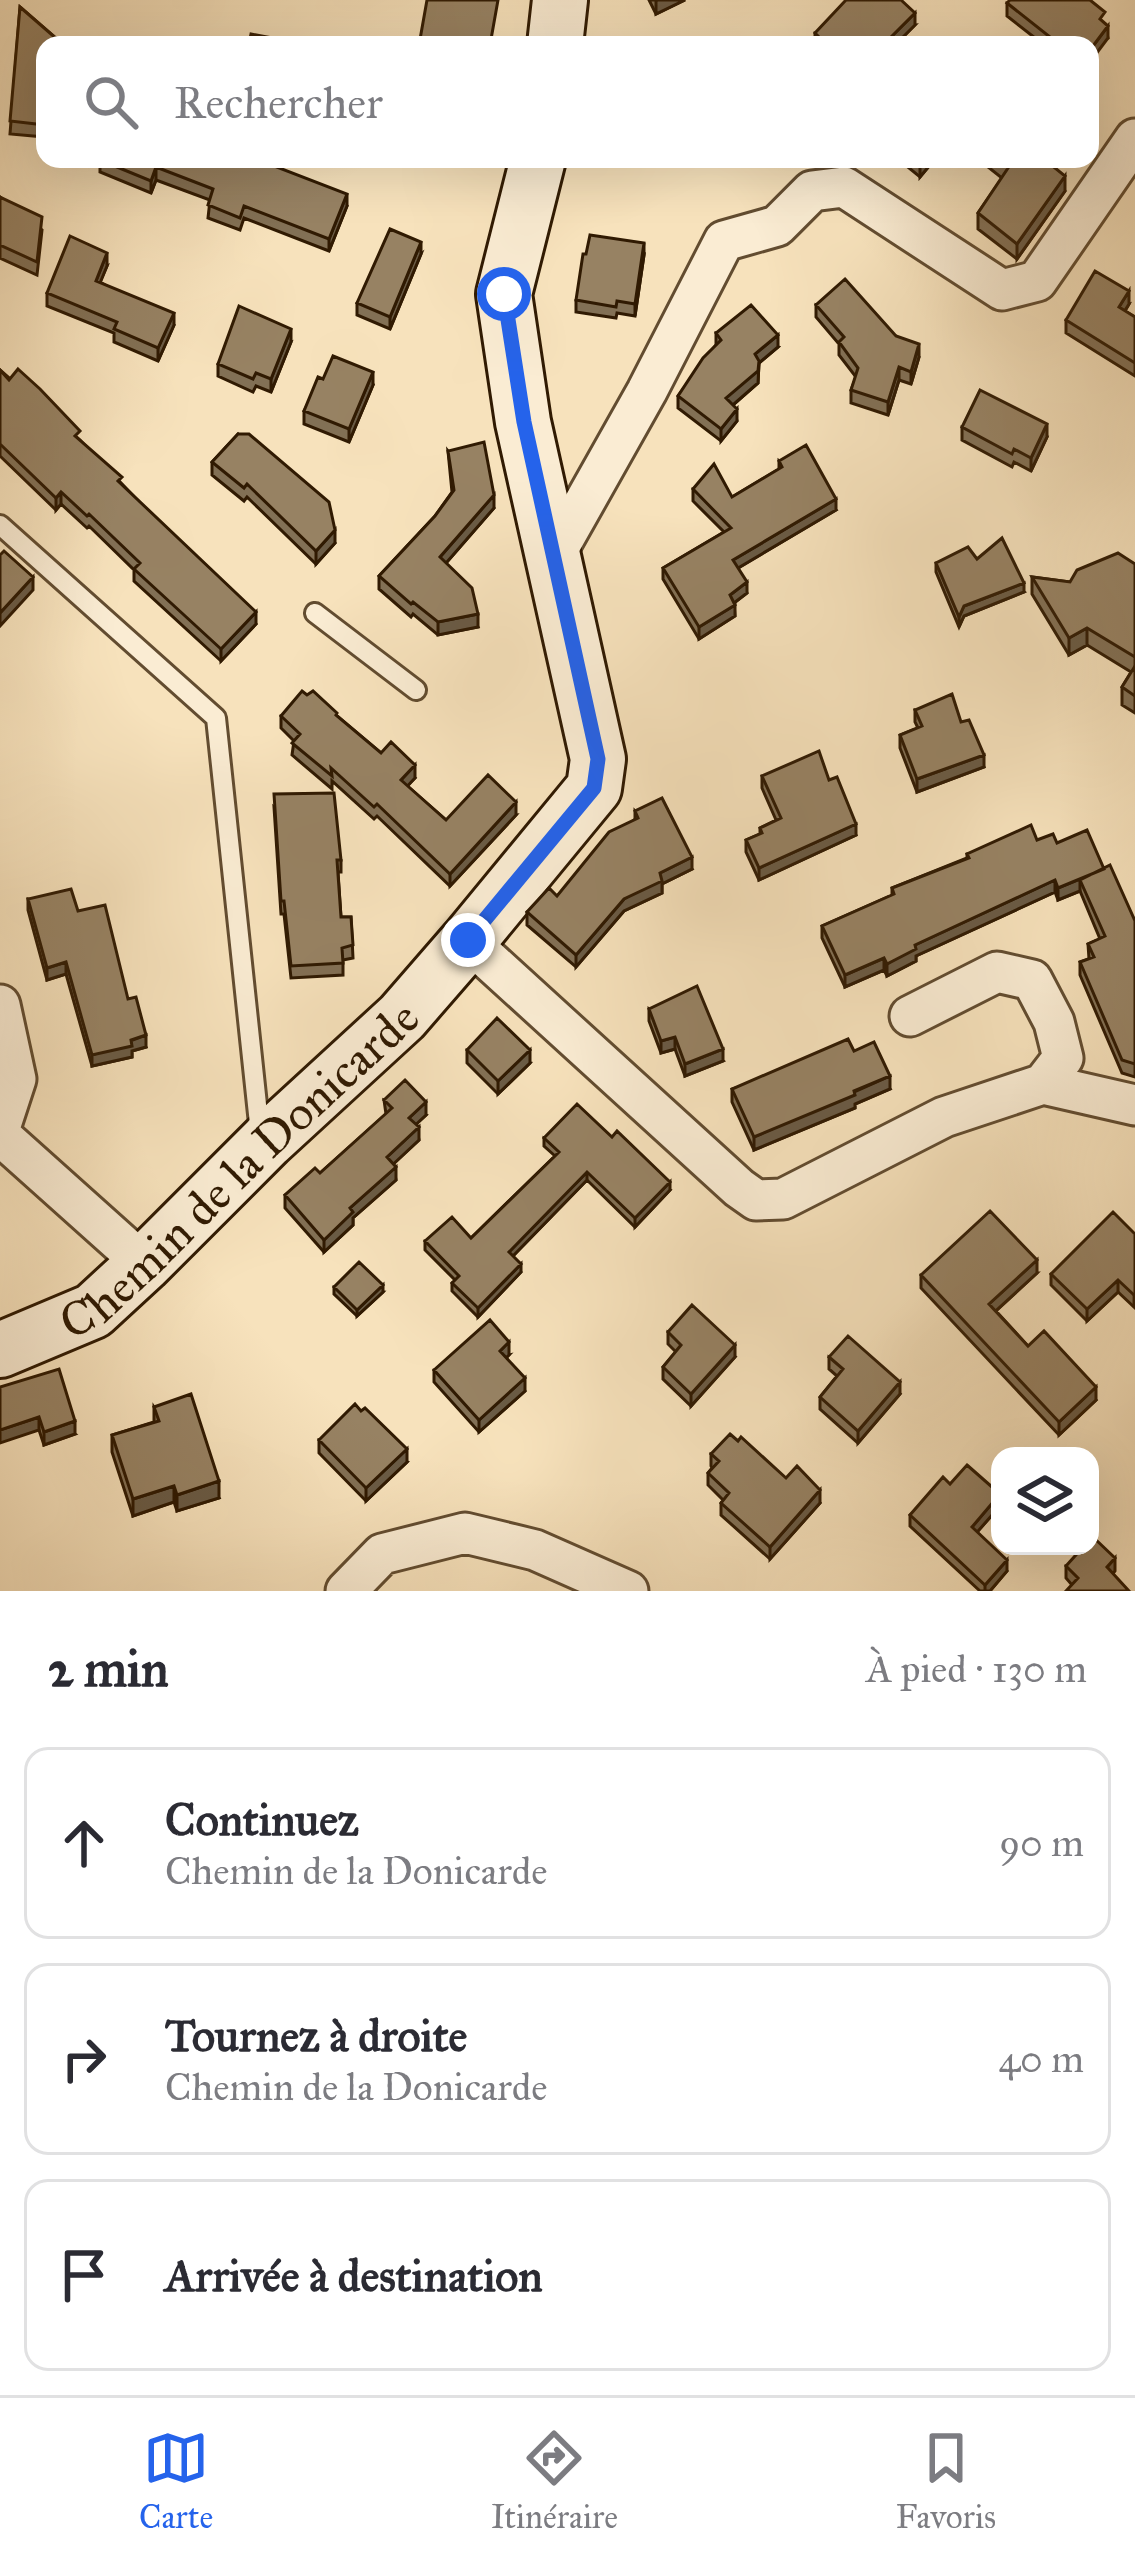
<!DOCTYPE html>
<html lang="fr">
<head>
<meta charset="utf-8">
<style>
	body { margin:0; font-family:"IM FELL Great Primer",serif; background:#f2f2f3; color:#2b2b33 }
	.controls { position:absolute; right:36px; bottom:36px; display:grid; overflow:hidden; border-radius:24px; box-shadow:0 12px 48px #0002 }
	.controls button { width:108px; height:108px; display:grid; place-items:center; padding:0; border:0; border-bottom:3px solid #e1e1e2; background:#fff; color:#2b2b33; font:60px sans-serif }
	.stop { position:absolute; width:36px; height:36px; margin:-27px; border:9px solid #2563eb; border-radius:50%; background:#fff }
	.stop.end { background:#2563eb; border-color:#fff; box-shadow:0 3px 12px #0008 }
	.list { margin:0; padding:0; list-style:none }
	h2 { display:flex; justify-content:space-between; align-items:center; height:156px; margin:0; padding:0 48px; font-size:51px }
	h2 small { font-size:39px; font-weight:400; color:#7c7c81 }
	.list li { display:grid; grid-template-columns:78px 1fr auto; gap:36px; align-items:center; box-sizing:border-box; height:192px; margin:0 24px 24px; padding:0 24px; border:3px solid #e1e1e2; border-radius:24px }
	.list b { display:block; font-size:45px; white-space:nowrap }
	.list p { margin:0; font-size:39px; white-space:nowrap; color:#7c7c81 }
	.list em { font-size:39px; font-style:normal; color:#7c7c81 }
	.icon { flex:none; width:66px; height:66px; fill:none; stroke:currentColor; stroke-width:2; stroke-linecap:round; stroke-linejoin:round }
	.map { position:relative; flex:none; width:1135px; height:1591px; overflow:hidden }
	.search { position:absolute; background:#fff; box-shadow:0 12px 48px #0002; left:36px; right:36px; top:36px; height:132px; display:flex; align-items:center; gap:30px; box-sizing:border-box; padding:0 42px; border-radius:24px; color:#7c7c81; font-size:45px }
	.sheet { height:804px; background:#fff }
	nav { display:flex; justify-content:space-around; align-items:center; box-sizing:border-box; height:168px; border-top:3px solid #e1e1e2; background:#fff; font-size:33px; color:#7c7c81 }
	nav a { display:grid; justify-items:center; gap:6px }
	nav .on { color:#2563eb }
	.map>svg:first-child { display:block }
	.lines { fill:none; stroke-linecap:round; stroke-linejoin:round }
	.lane-casing { stroke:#624c30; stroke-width:24 }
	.street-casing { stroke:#624c30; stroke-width:45 }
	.secondary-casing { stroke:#301a02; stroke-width:60 }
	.lane { stroke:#faecd3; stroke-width:18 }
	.street { stroke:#faecd3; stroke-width:39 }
	.secondary { stroke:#faecd3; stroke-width:54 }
	.wall { fill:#827055; stroke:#301a02; stroke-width:3 }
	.shaded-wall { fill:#6a5b45; stroke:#301a02; stroke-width:3 }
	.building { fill:#978263; stroke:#301a02; stroke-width:3 }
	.route { stroke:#2563eb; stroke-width:15 }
	.labels { text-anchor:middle; stroke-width:9; stroke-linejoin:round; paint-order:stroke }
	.street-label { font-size:48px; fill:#301a02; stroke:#faecd3 }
</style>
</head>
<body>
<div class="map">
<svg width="1135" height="1591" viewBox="0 0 1135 1591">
	<rect width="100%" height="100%" fill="#f7e2bc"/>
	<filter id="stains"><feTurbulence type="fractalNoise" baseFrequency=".00167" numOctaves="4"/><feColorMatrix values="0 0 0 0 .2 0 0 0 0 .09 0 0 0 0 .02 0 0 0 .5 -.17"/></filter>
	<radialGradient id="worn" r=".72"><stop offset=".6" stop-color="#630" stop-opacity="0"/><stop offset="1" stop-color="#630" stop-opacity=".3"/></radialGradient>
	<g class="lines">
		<defs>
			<path id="lane" d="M0 525 216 718 260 1133
				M315 613 416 690"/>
			<path id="street" d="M553 558 647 391 724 241 777 226 812 191 844 187 1002 290 1037 281 1135 139
				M468 941 739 1188 756 1200 783 1199 944 1117 1043 1084 1063 1058 1054 1022 1032 980 997 972 910 1016
				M0 1005 16 1079 0 1128
				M1043 1084 1135 1105
				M0 1135 144 1264
				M346 1591 382 1554 465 1533 535 1550 628 1591"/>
			<g id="secondary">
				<path d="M555 45 560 0"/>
				<path id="s1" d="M0 1350 93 1311 144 1264 267 1141 402 1017 468 941 594 788 598 759 523 422 504 294 538 159"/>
			</g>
		</defs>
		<!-- lane casing -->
		<use href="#lane" class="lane-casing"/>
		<!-- street casing -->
		<use href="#street" class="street-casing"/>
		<!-- secondary casing -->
		<use href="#secondary" class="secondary-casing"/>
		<!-- lane -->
		<use href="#lane" class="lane"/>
		<!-- street -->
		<use href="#street" class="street"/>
		<!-- secondary -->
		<use href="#secondary" class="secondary"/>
	</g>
	<!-- wall -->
	<path class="wall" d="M649 0H685L656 14Z
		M1007 3 1105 24 1108 38 1090 45H1044L1007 16Z
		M20 7 58 40V45H45V137L10 134Z
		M915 25 895 45H815V33Z
		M100 159 262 162 347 206 329 251 244 218 240 230 208 218 210 200 156 180 151 193 100 172Z
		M622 159H649L647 165Z
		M898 159H935L920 177Z
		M978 159H1044L1065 191 1017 259 978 229V213L1002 178Z
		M0 197 42 230 37 275 0 258Z
		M421 254 390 329 357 315V303Z
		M644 255 635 316 617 313 616 318 576 312V300Z
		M107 266 100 282 174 325 158 361 114 342V333L47 306V293Z
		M1129 304 1125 311 1135 317V376L1066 333V320Z
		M816 305 896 336 919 357 911 384 899 380 888 415 851 403V390L856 377 839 355V344L816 317Z
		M716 333 778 347 759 363 758 383 733 405 737 421 721 441 678 408V396L716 345Z
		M291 342 271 392 256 386 253 392 218 376V364Z
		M0 370 80 440 256 624 221 661 134 581V570L89 526 87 528 61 504 56 510 0 456Z
		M323 379 373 385 349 442 304 424V411Z
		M962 427 1047 437 1031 471 1014 462 1012 467 962 440Z
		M238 434 335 543 316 564 247 497 244 501 212 475V462Z
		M448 451 494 508 446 563 478 627 438 635 413 614 411 617 379 589V576L435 516 452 492Z
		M779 461 836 510 738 568 747 593 734 603 735 616 699 639 663 579V568L724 532 693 501V489L732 497 779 469Z
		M977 559 1024 592 964 616 959 627 936 572V563Z
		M1135 564V713L1122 705V687L1131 672 1087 645 1069 655 1032 594V577L1070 582Z
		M915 710 961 722 984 767 917 792 900 748V735L918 728 915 722Z
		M281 716H337L381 753 415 778 407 786 446 820 516 815 450 886 377 816 374 819 332 781V789L292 755 294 741 281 728Z
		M762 776 829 780 856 835 759 880 746 852V840L760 834V828L776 820 762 788Z
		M274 807 341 860V872H338L341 917H351L353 958 343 960V975L291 978 284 914H281Z
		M635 811 692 869 662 884V893L624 911 576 967 527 925V912L557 896 635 819Z
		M1037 840 1057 843 1104 869 1135 921V1077L1122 1073 1080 975V962L1089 959 1088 944 1100 939 1080 891 1058 900 1055 892 916 956V961L887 976 884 970 845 987 822 938V926L892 895V888L967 858V854Z
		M28 899 78 911 146 1047 132 1051V1057L92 1066 66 974 47 980 28 910Z
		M649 1009 723 1061 685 1076 675 1049 661 1053 649 1021Z
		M467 1050 530 1063 498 1094 467 1063Z
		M854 1051 890 1089 855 1104V1108L754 1150 732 1102V1089Z
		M384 1100 426 1115 416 1124 419 1140 393 1164 396 1180 353 1218V1225L324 1252 285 1208V1195L320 1173 386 1114Z
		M544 1138 670 1190 635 1227 587 1180 513 1256 521 1272 478 1317 452 1291V1283L455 1280 425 1250V1241L471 1238 555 1156 544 1146Z
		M1135 1234 1134 1307 1118 1292 1087 1321 1051 1285V1274Z
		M1037 1273 996 1311 1028 1346 1096 1400 1059 1435 921 1288V1275Z
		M334 1287 383 1292 357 1316 334 1294Z
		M668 1332 735 1357 691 1406 663 1379V1367L676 1352 668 1344Z
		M509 1355 506 1358 525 1391 479 1432 434 1382V1370Z
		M829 1357 900 1394 858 1443 820 1409V1397L837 1376 829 1369Z
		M0 1387 75 1434 44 1445 39 1430Z
		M154 1407 219 1498 177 1511 174 1502 133 1516 112 1452V1435L154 1422Z
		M319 1440 407 1462 366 1501 319 1453Z
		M711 1454 786 1478 820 1503 770 1559 721 1515V1503L723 1500 708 1485V1473L712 1468 711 1466Z
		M950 1484 1000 1506 977 1532 1007 1571 990 1591H980L910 1526V1515Z
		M1066 1566 1115 1571 1072 1585 1066 1578Z"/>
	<!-- shaded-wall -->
	<path class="shaded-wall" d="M658 0H685L656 14V1Z
		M915 13V25L895 45H883Z
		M1108 26V38L1090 62V50Z
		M922 159H935L920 177V162Z
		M156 167V180L151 193V181Z
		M1065 176V191L1017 259V244Z
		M347 194V206L329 251V239Z
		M421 242V254L390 329V317Z
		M644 243V255L635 316V304Z
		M107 253V266L96 293V281Z
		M1129 291V304L1119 320V307Z
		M174 313V325L158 361V348Z
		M291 329V342L271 392V379Z
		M778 335V347L759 363 758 383 726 411V398L755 354Z
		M919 344V357L911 384V372Z
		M899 367V380L888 415V402Z
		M373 372V385L349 442V429Z
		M737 409V421L721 441V429Z
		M1047 424V437L1031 471V458Z
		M61 492V504L56 510V498Z
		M494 495V508L440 570V557Z
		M836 499V510L733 571V560Z
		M335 530V543L316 564V551Z
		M33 577V590L0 626V613Z
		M747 582V593L730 606V595Z
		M1024 583V592L964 616 959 627V617L964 606Z
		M735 605V616L699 639V627Z
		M256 612V624L221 661V649Z
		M478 614V627L438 635V622Z
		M1087 628V645L1069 655V638Z
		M984 755V767L917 792V779Z
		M415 765V778L401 793V780Z
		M516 802V815L450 886V874Z
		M856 824V835L759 880V868Z
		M692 857V869L662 884V893L624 911 576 967V955L624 899 660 873Z
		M1104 869 1080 880V891L1058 900V888Z
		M1055 880V892L916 956V961L887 976V964L915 945Z
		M884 958V970L845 987V975Z
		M66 962V974L47 980V968Z
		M146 1035V1047L132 1051V1057L92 1066V1055Z
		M675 1037V1049L661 1053V1041Z
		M723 1049V1061L685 1076V1064Z
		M530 1050V1063L498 1094V1081Z
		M890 1076V1089L855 1104V1108L754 1150V1137Z
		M426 1102V1115L409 1131V1118Z
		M419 1127V1140L387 1170V1157Z
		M396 1167V1180L353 1218V1225L324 1252V1240L350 1208Z
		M587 1172V1180L509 1260V1252Z
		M670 1182V1190L635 1227V1218Z
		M1037 1260V1273L989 1317V1304Z
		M521 1264V1272L478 1317V1308Z
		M1118 1280V1292L1087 1321V1309Z
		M383 1285V1292L357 1316V1310Z
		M509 1342V1355L500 1364V1351Z
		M735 1345V1357L691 1406V1394Z
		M525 1378V1391L479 1432V1420Z
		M900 1382V1394L858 1443V1431Z
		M1096 1387V1400L1059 1435V1422Z
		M39 1417V1430L0 1443V1430Z
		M75 1421V1434L44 1445V1432Z
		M407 1449V1462L366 1501V1488Z
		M219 1481V1498L177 1511V1495Z
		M174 1486V1502L133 1516V1499Z
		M820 1490V1503L770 1559V1547Z
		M1000 1494V1506L972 1538V1527Z
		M1115 1558V1571L1107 1580V1567Z
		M1007 1560V1571L990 1591H985V1585Z"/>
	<!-- building -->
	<path class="building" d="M427 0H498L490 45H419Z
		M846 0H901L915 13 883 45H827L815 33Z
		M1010 0H1090L1105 12 1100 19 1108 26 1090 50V45H1060L1007 3Z
		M20 7 58 40 56 45H45V125L10 121Z
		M251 34 288 41 287 45H230L231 41 249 43Z
		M262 159 261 161 347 194 329 239 244 206 240 218 208 205 213 189 156 167 151 181 100 160Z
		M997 159H1044L1065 176 1017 244 978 213 1008 168Z
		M0 197 42 217 37 262 0 245Z
		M390 229 421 242 390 317 357 303Z
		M590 235 644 243 635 304 617 301 616 307 576 300 583 254H586Z
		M70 236 107 253 96 281 174 313 158 348 114 329 117 322 47 293Z
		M1095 271 1129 291 1119 307 1135 317V363L1066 320Z
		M845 279 896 336 919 344 911 372 899 367 888 402 851 390 858 368 839 342 844 337 816 305Z
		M751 305 778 335 755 354 759 361 758 371 726 398 737 409 721 429 678 396 703 358 721 340 716 333Z
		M239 306 291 329 271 379 256 373 253 379 218 364Z
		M333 356 373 372 349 429 304 411 318 377 323 379Z
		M18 369 40 389 80 431 75 436 122 477 118 481 256 612 221 649 134 569 140 563 89 514 87 516 61 492 56 498 0 444V370L9 380Z
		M980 390 1047 424 1031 458 1014 449 1012 454 962 427Z
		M238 434H249L329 502 335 530 316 551 247 484 244 488 212 462Z
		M484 442 494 495 440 557 472 588 478 614 438 622 413 602 411 604 379 576 435 516 454 490 448 451Z
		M806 445 836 499 733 560 747 582 730 595 735 605 699 627 663 568 731 528 693 489 714 464 732 497 782 467 779 461Z
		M1002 538 1024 583 964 606 959 617 936 563 968 547 977 559Z
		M4 551 33 577 0 613V555Z
		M1118 553 1135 564V657L1087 628 1069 638 1032 577 1070 582 1077 570Z
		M1135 666V696L1122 687Z
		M302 691 307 695 313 691 337 713 336 715 381 753 391 742 415 765 401 780 446 820 488 775 516 802 450 874 377 804 374 807 331 768 332 776 292 743 300 734 281 716Z
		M952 694 961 722 969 720 984 755 917 779 900 735 922 726 915 710Z
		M819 751 829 780 837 777 856 824 759 868 746 840 762 833 760 828 781 818 762 776Z
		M334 793 341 860H337L341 917H351L353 945 342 948 343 963 291 966 284 901H281L274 794Z
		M662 798 692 857 660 873 662 881 624 899 576 955 527 912 549 888 557 896 609 832 638 818 635 811Z
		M1031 825 1037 840 1053 834 1057 843 1087 830 1104 869 1058 888 1055 880 915 945 916 949 887 964 884 958 845 975 822 926 894 894 892 888 969 858 967 854Z
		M1110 865 1135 921V1064L1122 1060 1080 962 1094 957 1088 944 1105 936 1080 880Z
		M71 889 78 911 105 905 128 999 136 997 146 1035 131 1040 132 1046 92 1055 66 962 47 968 28 899Z
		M697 986 723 1049 685 1064 675 1037 661 1041 649 1009Z
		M497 1018 530 1050 498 1081 467 1050Z
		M848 1039 854 1051 874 1042 890 1076 854 1091 855 1095 754 1137 732 1089Z
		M405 1080 426 1102 409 1118 419 1127 387 1157 396 1167 350 1208 353 1212 324 1240 285 1195 315 1168 320 1173 392 1108 384 1100Z
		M577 1104 612 1137 617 1131 670 1182 635 1218 587 1172 509 1252 521 1264 478 1308 452 1283 459 1276 425 1241 452 1217 471 1238 559 1152 544 1138Z
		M990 1211 1037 1260 989 1304 1028 1346 1044 1331 1096 1387 1059 1422 921 1275Z
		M1113 1212 1135 1234V1294L1134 1295 1118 1280 1087 1309 1051 1274Z
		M359 1262 383 1285 357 1310 334 1287Z
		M692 1305 735 1345 691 1394 663 1367 681 1345 668 1332Z
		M490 1320 509 1342 500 1351 525 1378 479 1420 434 1370Z
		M848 1336 900 1382 858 1431 820 1397 843 1369 829 1357Z
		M59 1369 75 1421 44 1432 39 1417 0 1430V1387Z
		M191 1394 219 1481 177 1495 174 1486 133 1499 112 1435 159 1421 154 1407Z
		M355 1404 361 1411 365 1408 407 1449 366 1488 319 1440Z
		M730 1434 738 1441 741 1437 786 1478 797 1466 820 1490 770 1547 721 1503 729 1493 708 1473 719 1461 711 1454Z
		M967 1465 1000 1494 972 1527 1007 1560 985 1585 910 1515 943 1477 950 1484Z
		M1093 1537 1115 1558 1107 1567 1129 1591H1066L1078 1578 1066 1566 1084 1546H1090V1540Z"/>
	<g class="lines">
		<!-- route -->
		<path class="route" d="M468 940 594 788 598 759 524 422 504 294"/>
	</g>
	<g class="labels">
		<!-- street labels -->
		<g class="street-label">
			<text dy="17" stroke="none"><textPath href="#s1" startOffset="303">Chemin de la Donicarde</textPath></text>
		</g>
	</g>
	<rect width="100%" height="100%" filter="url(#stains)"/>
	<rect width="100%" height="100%" fill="url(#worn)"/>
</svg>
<div class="controls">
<button><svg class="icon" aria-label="layers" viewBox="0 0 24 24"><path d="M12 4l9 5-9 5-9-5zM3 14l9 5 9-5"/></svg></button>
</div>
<div class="stop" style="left:504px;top:294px"></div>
<div class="stop end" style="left:468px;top:940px"></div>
<div class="search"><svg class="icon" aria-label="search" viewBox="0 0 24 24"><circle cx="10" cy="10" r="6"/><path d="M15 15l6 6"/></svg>Rechercher</div>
</div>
<section class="sheet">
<h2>2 min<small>À pied · 130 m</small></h2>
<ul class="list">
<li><svg class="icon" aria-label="ahead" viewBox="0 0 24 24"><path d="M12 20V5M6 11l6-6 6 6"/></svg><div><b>Continuez</b><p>Chemin de la Donicarde</p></div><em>90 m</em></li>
<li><svg class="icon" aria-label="right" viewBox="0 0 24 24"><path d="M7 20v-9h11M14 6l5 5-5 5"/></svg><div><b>Tournez à droite</b><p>Chemin de la Donicarde</p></div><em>40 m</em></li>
<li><svg class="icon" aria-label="arrive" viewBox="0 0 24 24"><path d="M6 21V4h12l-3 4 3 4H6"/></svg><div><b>Arrivée à destination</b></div></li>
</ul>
</section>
<nav>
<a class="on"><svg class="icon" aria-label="map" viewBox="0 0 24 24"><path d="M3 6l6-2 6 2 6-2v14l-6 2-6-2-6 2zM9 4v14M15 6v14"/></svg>Carte</a>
<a><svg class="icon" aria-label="directions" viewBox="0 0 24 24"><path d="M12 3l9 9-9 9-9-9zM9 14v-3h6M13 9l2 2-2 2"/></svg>Itinéraire</a>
<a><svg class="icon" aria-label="saved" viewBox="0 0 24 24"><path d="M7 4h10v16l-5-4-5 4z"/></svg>Favoris</a>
</nav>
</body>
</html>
